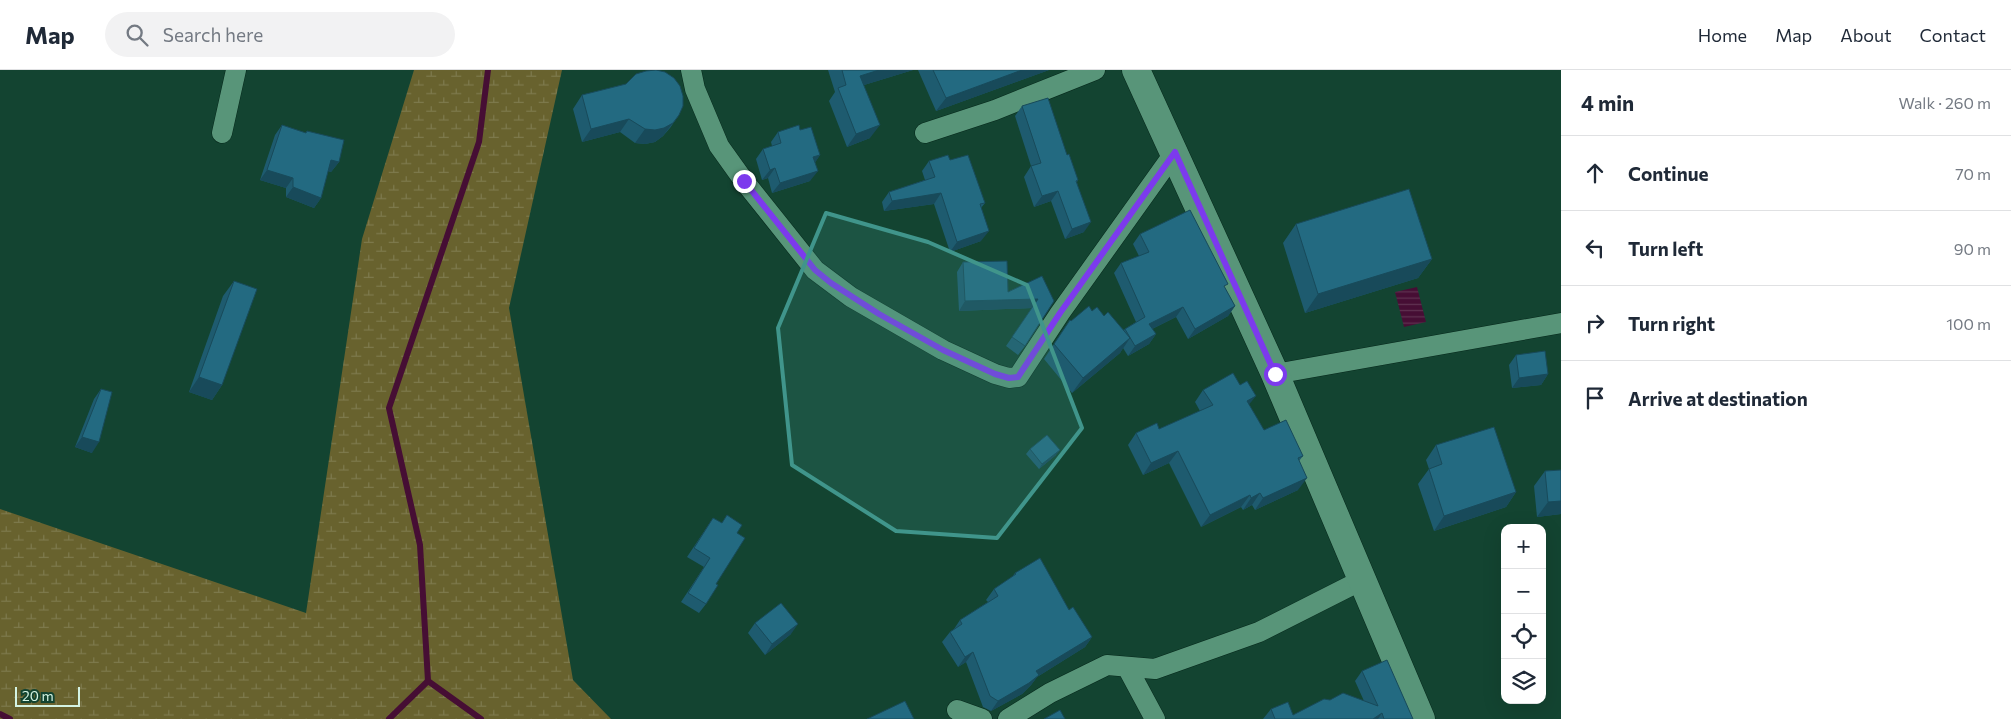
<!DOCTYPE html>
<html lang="en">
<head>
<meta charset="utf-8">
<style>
	body { margin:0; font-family:Commissioner,sans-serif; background:#f2f2f3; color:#1f2937 }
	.controls { position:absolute; right:15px; bottom:15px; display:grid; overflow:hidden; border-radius:10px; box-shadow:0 5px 20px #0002 }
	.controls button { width:45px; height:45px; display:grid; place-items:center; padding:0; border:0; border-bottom:1px solid #e0e1e3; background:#fff; color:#1f2937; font:25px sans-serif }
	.scale { position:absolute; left:15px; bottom:12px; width:65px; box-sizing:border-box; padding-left:5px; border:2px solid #d4f3e3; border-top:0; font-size:14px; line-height:18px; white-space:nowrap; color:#d4f3e3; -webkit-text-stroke:4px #134431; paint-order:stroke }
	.stop { position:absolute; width:15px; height:15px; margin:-11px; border:4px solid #7c3aed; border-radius:50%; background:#fff }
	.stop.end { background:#7c3aed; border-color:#fff; box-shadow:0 1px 5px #0008 }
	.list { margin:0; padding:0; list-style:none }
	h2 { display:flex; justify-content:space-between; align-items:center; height:65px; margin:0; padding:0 20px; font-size:21px }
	h2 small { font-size:16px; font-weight:400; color:#747a83 }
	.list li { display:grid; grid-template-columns:32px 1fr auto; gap:15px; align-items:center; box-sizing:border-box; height:75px; padding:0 20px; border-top:1px solid #e0e1e3 }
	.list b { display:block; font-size:19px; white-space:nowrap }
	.list em { font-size:16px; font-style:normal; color:#747a83 }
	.icon { flex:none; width:28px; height:28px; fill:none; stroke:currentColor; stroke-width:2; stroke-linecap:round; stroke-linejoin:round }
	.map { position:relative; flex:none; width:1561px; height:649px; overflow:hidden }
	header { display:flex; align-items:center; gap:30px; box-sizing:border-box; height:70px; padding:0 25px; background:#fff; border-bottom:1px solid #e0e1e3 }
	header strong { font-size:24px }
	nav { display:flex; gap:28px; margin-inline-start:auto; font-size:18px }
	.search { width:350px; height:45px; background:#f2f2f3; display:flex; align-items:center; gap:12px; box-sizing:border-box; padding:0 18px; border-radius:28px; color:#747a83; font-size:19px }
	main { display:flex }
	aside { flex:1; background:#fff }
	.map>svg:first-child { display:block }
	.wetland { fill:url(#wetland-marsh) }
	.water { fill:url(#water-rules) }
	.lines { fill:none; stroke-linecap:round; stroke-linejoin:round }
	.stream { stroke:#460e34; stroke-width:6 }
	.street-casing { stroke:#06281b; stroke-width:21 }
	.secondary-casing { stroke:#06281b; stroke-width:29 }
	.street { stroke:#589579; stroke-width:20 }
	.secondary { stroke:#589579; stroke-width:28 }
	.wall { fill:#1e5b6f }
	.shaded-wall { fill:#184a5a }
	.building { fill:#236a81; stroke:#184a5a }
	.route { stroke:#7c3aed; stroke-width:6 }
	.marked { fill:#40958b; fill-opacity:0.2; stroke:#40958b; stroke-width:4; stroke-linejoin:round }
</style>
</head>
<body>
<header>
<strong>Map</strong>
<div class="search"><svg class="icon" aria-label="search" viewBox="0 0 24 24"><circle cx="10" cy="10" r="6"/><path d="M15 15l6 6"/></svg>Search here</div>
<nav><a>Home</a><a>Map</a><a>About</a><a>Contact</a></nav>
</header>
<main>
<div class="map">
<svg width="1561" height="649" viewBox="0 0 1561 649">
	<defs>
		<pattern id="wetland-marsh" width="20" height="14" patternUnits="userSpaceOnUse" patternTransform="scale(1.25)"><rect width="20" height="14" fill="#68622e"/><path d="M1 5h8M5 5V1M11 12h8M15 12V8" fill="none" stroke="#7d794c"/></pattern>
		<pattern id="water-rules" width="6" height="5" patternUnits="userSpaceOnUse" patternTransform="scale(1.25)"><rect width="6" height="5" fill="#460e34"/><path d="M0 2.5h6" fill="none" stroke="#603251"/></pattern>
	</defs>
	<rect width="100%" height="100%" fill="#134431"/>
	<!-- wetland -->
	<path class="wetland" d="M414 0H562L509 238 573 610 611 649H0V439L306 543 362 169Z"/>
	<!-- water -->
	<path class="water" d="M1417 217 1426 252 1404 257 1395 222Z"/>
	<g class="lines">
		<!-- stream -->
		<path class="stream" d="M428 611 420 475 389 338 479 72 488 0
			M0 644 10 649
			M389 649 428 611 481 649"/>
		<defs>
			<path id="street" d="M691 0 695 19 719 76 744 111 815 200 851 227 943 280 995 304 1009 308 1018 307 1060 243 1175 82
				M222 63 236 0
				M925 63 995 40 1095 0
				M1275 304 1561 253
				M1127 597 1155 649
				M957 640 982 649
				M1008 649 1050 623 1107 595 1155 599 1259 562 1362 510"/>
			<path id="secondary" d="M1136 0 1275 304 1421 649"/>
		</defs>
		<!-- street casing -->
		<use href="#street" class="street-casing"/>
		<!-- secondary casing -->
		<use href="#secondary" class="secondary-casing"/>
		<!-- street -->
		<use href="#street" class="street"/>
		<!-- secondary -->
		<use href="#secondary" class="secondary"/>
	</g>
	<!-- wall -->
	<path class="wall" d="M828 0H913L864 15 870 68 847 77 829 31 835 22Z
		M918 0H1049L936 41Z
		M626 14 679 45 670 58 663 66 655 72 645 74 635 73 620 62 582 72 573 39 582 25Z
		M1022 36 1067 85 1078 110 1077 112 1084 162 1065 169 1051 131 1034 137 1024 107 1031 96 1015 46Z
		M282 55 306 63 307 61 339 92 331 102 328 101 321 128 314 138 286 127V118L260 110 275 65Z
		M800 60 820 85 815 92 810 111 772 123 768 108 762 110 756 89 763 79 772 76 771 72 778 62Z
		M950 90 985 133 981 138V171L950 182 934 134 884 141 882 132 889 122 925 110 922 101 929 91Z
		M1296 154 1432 189 1418 208 1305 243 1283 173Z
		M1140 164 1225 218 1235 236 1228 246 1188 269 1176 247 1152 259 1156 264 1149 274 1128 286 1123 278 1120 283 1072 323 1044 289 1070 250 1071 251 1092 241 1104 246 1124 260 1125 259 1136 252 1114 203 1121 193 1139 186 1133 174Z
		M963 192 1008 222 1042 206 1025 276 1018 285 1006 276 1032 238 959 241 957 202Z
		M234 211 222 315 212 330 189 322 223 226Z
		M1516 285 1548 304 1541 315 1512 318 1509 295Z
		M101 319 92 383 75 377 94 329Z
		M1203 320 1249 335 1264 360 1303 386 1299 391 1298 420 1255 440 1252 435 1243 440 1241 437 1201 457 1169 393 1143 405 1128 375 1136 363 1159 359 1200 341 1195 332Z
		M1436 375 1516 422 1506 437 1434 461 1418 414 1429 399 1426 390Z
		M1030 379 1056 385 1039 399 1026 384Z
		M1561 400V444L1537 447 1534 416 1545 401Z
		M727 445 737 463 706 534 699 543 681 532 704 497 687 487 713 448 722 453Z
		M1015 503 1069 540 1092 567 1085 577 1037 607 1031 615 1022 624 991 641 983 637 966 592 958 597 942 572 950 562 954 559 960 550 988 532 986 530 994 519 1012 507Z
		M755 553 791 564 765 585 748 563Z
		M1362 601 1413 649H1263L1271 639 1293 645 1330 630 1364 631 1355 611Z"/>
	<!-- shaded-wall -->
	<path class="shaded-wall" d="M879 0H913L851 19 860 6Z
		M1022 0H1049L936 41 946 28Z
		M679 45 663 66 655 72 645 74 635 73 645 59Z
		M629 49 620 62 582 72 591 59Z
		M880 55 870 68 847 77 856 64Z
		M820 85 813 96V87Z
		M331 90 339 92 331 102 324 100Z
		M775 98 768 108 762 110 770 100Z
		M267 100 293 108 286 118 260 110Z
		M818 101 810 111 772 123 780 113Z
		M293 117 321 128 314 138 286 127Z
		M1058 121 1051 131 1034 137 1042 126Z
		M941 123 934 134 884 141 892 131Z
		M1091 152 1084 162 1065 169 1072 159Z
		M989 161 981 171 950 182 957 172Z
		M1432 189 1418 208 1305 243 1318 224Z
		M1038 229 1032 238 959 241 965 231Z
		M1235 236 1228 246 1188 269 1195 259Z
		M1183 237 1176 247 1142 264 1149 254Z
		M1156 264 1149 274 1128 286 1135 276Z
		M1130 268 1120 283 1072 323 1083 308Z
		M1548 304 1541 315 1512 318 1519 308Z
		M199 307 222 315 212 330 189 322Z
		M1256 326 1247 337V331Z
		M82 367 99 372 92 383 75 377Z
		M1060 380 1056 385 1039 399 1042 394Z
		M1178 381 1169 393 1143 405 1151 393Z
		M1307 408 1298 420 1255 440 1263 428Z
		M1516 422 1506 437 1434 461 1444 446Z
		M1260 423 1252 435 1243 440 1251 428Z
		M1250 425 1241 437 1201 457 1210 445Z
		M1561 431V444L1537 447 1548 432Z
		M798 554 791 564 765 585 772 574Z
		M1092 567 1085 577 1037 607 1031 615 1022 624 991 641 998 631 1036 601Z
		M973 582 966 592 958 597 965 587Z
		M1382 643 1378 649H1373Z"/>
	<!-- building -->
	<path class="building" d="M656 0 665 2 674 8 680 16 683 26V36L679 45 673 53 664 58 655 60 645 59 629 49 591 59 582 25 626 14 636 4 646 1Z
		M842 0H879L860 6 880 55 856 64 838 18 846 15Z
		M933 0H1022L946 28Z
		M1048 28 1067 85 1069 84 1078 110 1076 111 1091 152 1072 159 1058 121 1042 126 1031 96 1041 93 1022 36Z
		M282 55 306 63 307 61 344 70 339 92 331 90 321 128 293 117V108L267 100Z
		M799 55 800 60 811 57 820 85 813 87 818 101 780 113 775 98 770 100 763 79 781 73 778 62Z
		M948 85 950 90 968 85 985 133 980 134 989 161 957 172 941 123 892 131 889 122 935 107 929 91Z
		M1409 119 1432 189 1318 224 1296 154Z
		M1190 140 1228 214 1224 216 1235 236 1195 259 1183 237 1149 254 1156 264 1135 276 1125 259 1145 247 1121 193 1149 182 1140 164Z
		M1007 191 1008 222 1042 206 1054 231 1025 276 1012 267 1038 229 965 231 963 192Z
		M234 211 257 219 222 315 199 307Z
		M1089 236 1092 241 1097 237 1104 246 1108 242 1130 268 1083 308 1054 274 1070 250 1071 251Z
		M1545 281 1548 304 1519 308 1516 285Z
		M1233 303 1240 315 1247 311 1256 326 1247 331 1264 360 1286 350 1303 386 1298 388 1307 408 1263 428 1260 423 1251 428 1250 425 1210 445 1178 381 1151 393 1136 363 1157 353 1159 359 1213 335 1203 320Z
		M101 319 112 322 99 372 82 367Z
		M1494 357 1516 422 1444 446 1429 399 1442 394 1436 375Z
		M1047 365 1060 380 1042 394 1030 379Z
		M1561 400V431L1548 432 1545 401Z
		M727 445 742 455 737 463 745 468 716 514 718 515 706 534 688 523 710 488 694 478 713 448 722 453Z
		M1040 488 1069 540 1073 537 1092 567 1036 601 1039 605 1029 613 998 631 990 626 973 582 965 587 950 562 962 554 960 550 998 526 994 519 1016 504 1015 503Z
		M781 533 798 554 772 574 755 553Z
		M1387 590 1413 649H1384L1382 643 1373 649H1275L1271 639 1288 632 1293 645 1324 629 1330 630 1343 623 1378 636 1362 601Z
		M905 631 914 649H867Z
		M1060 640 1065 649H1044Z"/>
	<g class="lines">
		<!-- route -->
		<path class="route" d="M744 111 815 200 831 213 879 244 943 280 995 304 1009 308 1018 307 1060 243 1175 82 1275 304"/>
	</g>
	<!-- marked area -->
	<path class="marked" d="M826 143 928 172 1027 215 1082 358 997 468 896 461 792 395 778 258Z"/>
</svg>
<div class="controls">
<button>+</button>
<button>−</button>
<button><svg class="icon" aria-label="locate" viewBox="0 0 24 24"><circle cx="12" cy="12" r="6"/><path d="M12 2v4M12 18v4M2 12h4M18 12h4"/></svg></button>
<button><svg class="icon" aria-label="layers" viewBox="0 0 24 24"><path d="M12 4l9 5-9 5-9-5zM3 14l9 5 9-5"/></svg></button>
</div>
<div class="scale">20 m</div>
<div class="stop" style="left:1275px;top:304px"></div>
<div class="stop end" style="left:744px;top:111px"></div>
</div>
<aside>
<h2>4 min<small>Walk · 260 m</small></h2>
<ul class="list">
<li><svg class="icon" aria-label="ahead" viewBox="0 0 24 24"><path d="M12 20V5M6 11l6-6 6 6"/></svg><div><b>Continue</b></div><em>70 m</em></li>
<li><svg class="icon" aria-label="left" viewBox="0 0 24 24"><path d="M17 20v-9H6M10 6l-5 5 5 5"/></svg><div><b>Turn left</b></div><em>90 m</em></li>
<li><svg class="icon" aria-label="right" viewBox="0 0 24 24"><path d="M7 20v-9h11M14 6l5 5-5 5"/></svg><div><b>Turn right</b></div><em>100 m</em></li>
<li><svg class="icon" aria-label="arrive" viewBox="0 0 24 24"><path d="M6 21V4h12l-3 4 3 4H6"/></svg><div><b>Arrive at destination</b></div></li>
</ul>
</aside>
</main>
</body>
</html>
